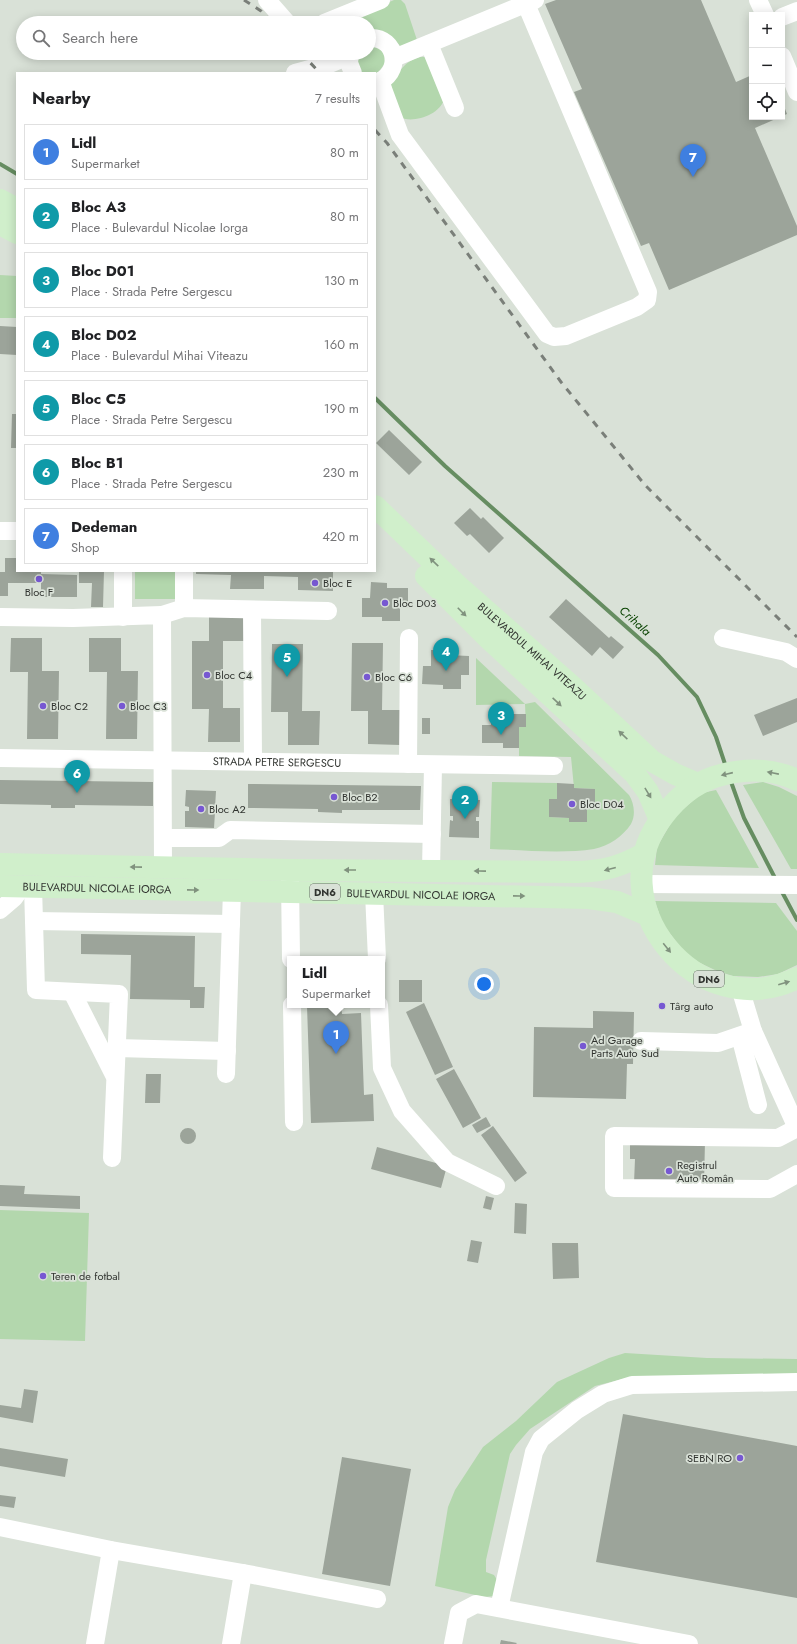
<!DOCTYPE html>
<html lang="en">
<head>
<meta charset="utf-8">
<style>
	body { margin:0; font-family:Jost,sans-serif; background:#f6f6f6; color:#202124 }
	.controls { position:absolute; right:12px; top:12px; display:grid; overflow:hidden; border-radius:0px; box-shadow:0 2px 10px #0003 }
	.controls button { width:36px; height:36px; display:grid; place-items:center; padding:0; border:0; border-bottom:1px solid #e0e0e0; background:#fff; color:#202124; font:20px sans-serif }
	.you { position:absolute; left:484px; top:984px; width:14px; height:14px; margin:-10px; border:3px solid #fff; border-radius:50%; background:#1a73e8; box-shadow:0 0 0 6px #1a73e833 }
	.badge { display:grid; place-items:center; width:26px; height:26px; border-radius:50%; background:#d93025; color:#fff; font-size:13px; font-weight:700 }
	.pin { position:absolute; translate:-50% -33px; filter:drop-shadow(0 1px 2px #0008) }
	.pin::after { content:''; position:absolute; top:21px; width:14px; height:12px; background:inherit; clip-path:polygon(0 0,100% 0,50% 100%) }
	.popup { position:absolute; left:287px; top:956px; width:98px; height:52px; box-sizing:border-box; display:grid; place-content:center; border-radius:0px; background:#fff; filter:drop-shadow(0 1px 3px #0005); font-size:13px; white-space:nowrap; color:#757577 }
	.popup b { font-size:15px; color:#202124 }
	.popup::after { content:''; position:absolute; left:50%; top:100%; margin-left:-8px; border:8px solid transparent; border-top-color:#fff }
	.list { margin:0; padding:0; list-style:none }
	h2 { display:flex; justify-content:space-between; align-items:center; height:52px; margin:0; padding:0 16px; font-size:17px }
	h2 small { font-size:13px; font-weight:400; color:#757577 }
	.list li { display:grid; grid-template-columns:26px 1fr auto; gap:12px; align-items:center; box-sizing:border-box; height:56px; margin:0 8px 8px; padding:0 8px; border:1px solid #e0e0e0; border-radius:0px }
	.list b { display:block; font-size:15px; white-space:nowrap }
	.list p { margin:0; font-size:13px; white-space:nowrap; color:#757577 }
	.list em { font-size:13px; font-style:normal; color:#757577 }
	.icon { flex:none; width:22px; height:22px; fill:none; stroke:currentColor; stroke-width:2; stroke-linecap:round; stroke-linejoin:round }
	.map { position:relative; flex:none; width:797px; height:1644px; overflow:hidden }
	.search { position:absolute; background:#fff; box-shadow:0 2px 10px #0003; left:16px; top:16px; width:360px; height:44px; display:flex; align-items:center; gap:10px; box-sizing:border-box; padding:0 14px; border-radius:22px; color:#757577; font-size:15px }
	.panel { position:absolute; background:#fff; box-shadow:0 2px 10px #0003; left:16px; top:72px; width:360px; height:500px; border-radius:0px }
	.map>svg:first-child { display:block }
	.green { fill:#b3d7ad }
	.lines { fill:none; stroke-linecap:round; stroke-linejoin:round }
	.stream { stroke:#668d61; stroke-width:4 }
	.building { fill:#9ca49a }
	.minor { stroke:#fff; stroke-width:18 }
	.major { stroke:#d0efcb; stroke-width:22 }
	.rail { stroke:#7a7f79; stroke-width:3; stroke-dasharray:7 7; stroke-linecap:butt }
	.oneway { fill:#80927e }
	.poi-dot { fill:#7758d2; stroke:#d9e1d7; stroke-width:1.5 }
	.labels { text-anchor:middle; stroke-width:3.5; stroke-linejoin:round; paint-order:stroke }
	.shield { fill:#d9e1d7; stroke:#636862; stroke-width:1 }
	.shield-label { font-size:10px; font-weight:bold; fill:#313430 }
	.poi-label { font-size:11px; fill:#313430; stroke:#d9e1d7; text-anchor:start }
	.street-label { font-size:11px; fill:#313430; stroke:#d9e1d7 }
	.water-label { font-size:12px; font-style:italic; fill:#0c4504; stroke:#d9e1d7 }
</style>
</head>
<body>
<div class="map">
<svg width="797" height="1644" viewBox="0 0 797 1644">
	<rect width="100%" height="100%" fill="#d9e1d7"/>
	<!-- green -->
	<path class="green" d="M394 0H401L405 4 417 40 401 47 397 43 369 31V23H359L357 16Z
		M369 44 380 46 388 60 375 76V73H361L356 55 357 53H369Z
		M310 53H334L315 59Z
		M420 57H426L444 100C439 115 413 124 399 117L395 108 391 84C399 71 405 61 420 57Z
		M0 275 17 276V318H0Z
		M135 571H181L180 599H135Z
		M476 658 525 704 535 702 629 795C634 803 636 815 631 824 623 836 609 846 594 849 562 854 522 850 490 849L492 782 557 783V799H549V817L569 818V822L587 808H595V789L574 788 571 757 519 756V727H526L525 704 476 705Z
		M763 782 779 787 797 796V869H791L743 785Z
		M716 790 759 868 655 865 657 847 675 816 702 793Z
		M655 901 776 903 797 931V965L778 974 758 977 733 976 717 971 698 962 684 952 662 923Z
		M0 1210 89 1213 85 1341 0 1339Z
		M625 1353 707 1358 797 1359V1377L627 1378 595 1386 530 1429 516 1445 510 1454 486 1560V1572L494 1575 499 1583 495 1596 484 1597 435 1586 448 1507 455 1490 483 1447 516 1421 557 1382 609 1358Z"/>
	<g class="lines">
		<!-- stream -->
		<path class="stream" d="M0 164 17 174
			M375 398 445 466 658 655 697 697 716 737 726 767
			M730 779 744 818 776 880
			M781 890 797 920"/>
	</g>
	<!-- building -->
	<path class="building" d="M556 0H701L736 82 752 75V117H780L755 128 797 226V235L669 290 649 243 641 246 574 92 582 89 545 4Z
		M782 101 787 114 782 116Z
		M0 326 17 327V355L0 354Z
		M12 414H17V448H11Z
		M389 430 422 462 409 475 376 443Z
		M470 508 481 519 483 517 504 538 489 553 470 534 467 536 454 523Z
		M5 558H17V571H41V574L77 575V597H41V583H8V596H0V572H5Z
		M79 571H104L103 607H91L92 583H79Z
		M196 571H333V591L298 590V577L264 576V589H230L231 575 196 574Z
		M371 582 387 583V588H408V608H400V621H382V617H362V598H370Z
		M566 599 609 638 611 636 624 647 613 659 600 647 592 656 549 617Z
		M209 613H251V641H223V708H240V742H208L209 709H192V641H209Z
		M11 638H42V671H59L58 739H27L28 672H10Z
		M89 638H121V671H138L137 739H106L107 672H89Z
		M352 643H383L382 710H400V745L368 744V711H351Z
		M272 644H303L302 711H320L319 745H288V712H271Z
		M431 650H448L447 655 469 656V675H461V689H443V685L422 684 423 666H431Z
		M797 698V722L763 736 754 715Z
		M491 709H507V714H526V727H519V748H503V743H482V725H491Z
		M422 718H430V734H422Z
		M0 780 153 782V806L75 805V808H51V805L0 804Z
		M557 783 574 784V788L595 789V808H587V822H569V818L549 817V799H557Z
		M248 784 421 786 420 810H342V813L318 812V809L248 808Z
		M186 790 216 791 215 808 212 807V812H215L214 828 185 827V811H189V807L185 806Z
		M450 799 480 800 479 817H476V821H479V838L449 837 450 820 453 821V816H450Z
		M81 934 195 936 194 987H205L204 1008H190V1000L130 999 131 955 81 954Z
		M399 980H422V1002H399Z
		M424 1003 453 1067 435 1075 406 1012Z
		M341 1005 342 1014 361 1013 364 1095 373 1094 374 1121 311 1123 307 1006Z
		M593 1011 634 1012 633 1064H627L626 1099 533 1097 534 1027 593 1028Z
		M454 1069 481 1118 463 1128 436 1079Z
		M146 1074H161L160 1103H145Z
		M486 1117 491 1126 477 1133 472 1125Z
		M493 1126 527 1173 515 1182 481 1135Z
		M180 1136a8 8 0 1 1 16 0a8 8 0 1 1-16 0Z
		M630 1140 705 1141 704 1184 634 1183 635 1159H630Z
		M377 1147 447 1166 441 1188 371 1169Z
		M0 1185 25 1186 24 1194 80 1196V1209L0 1206Z
		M486 1196 494 1198 491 1210 483 1208Z
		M515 1203 527 1204 526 1234 514 1233Z
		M471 1240 482 1242 478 1263 467 1261Z
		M552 1243H578L579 1278 553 1279Z
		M24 1389 38 1391 33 1423 0 1417V1405L21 1408Z
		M623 1414 797 1446V1598L596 1562Z
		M0 1448 68 1459 65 1477 0 1466Z
		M342 1457 411 1469 390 1586 322 1574Z
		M0 1495 16 1497 14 1508 0 1506Z
		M501 1640 517 1643 516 1644H500Z"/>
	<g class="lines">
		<!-- minor -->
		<g class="minor">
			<path d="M267 0 287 23"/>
			<path d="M758 0 765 15"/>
			<path d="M782 17 797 11"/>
			<path d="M324 23 381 0"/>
			<path d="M369 38C398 36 403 75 375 83"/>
			<path d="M429 44 455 108"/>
			<path d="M350 53 349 63 353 73"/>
			<path d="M782 56 797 92"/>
			<path d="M394 58 535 0"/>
			<path d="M295 73 332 63 349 56"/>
			<path d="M380 81 400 135 547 334 554 337 566 336 637 307 647 300 648 292 526 4"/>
			<path d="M0 531H17"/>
			<path d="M184 608V571"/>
			<path d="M252 610 253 761"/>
			<path d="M162 615 184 608 328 611"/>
			<path d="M0 617 73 618 162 615 163 868"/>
			<path d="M123 617V571"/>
			<path d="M723 638 786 652 797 659"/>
			<path id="s1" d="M0 758 554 766"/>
			<path d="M408 764 409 638"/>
			<path d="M163 838H219L230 830 432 834"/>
			<path d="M431 871 433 765"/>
			<path d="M290 879 291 959"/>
			<path d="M642 884 797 885"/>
			<path d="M33 887 36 990 119 994 112 1158"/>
			<path d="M374 893 377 959"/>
			<path d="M0 910 14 898 22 887"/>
			<path d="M34 921 231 924"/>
			<path d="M740 988 753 1031 797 1128"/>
			<path d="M72 992 114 1075"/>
			<path d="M292 1005 294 1122"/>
			<path d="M379 1005 382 1068 402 1111 447 1162 496 1186"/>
			<path d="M740 1036 758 1105"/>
			<path d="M641 1041 718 1043 753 1031"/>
			<path d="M117 1048 227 1051"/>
			<path d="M226 1074 232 890"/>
			<path d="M797 1128 778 1138 614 1136V1188L770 1189 797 1174"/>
			<path d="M0 1527 111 1550 243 1573 231 1644"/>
			<path d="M243 1573 377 1599"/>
			<path d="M499 1608 534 1452 541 1439 577 1410 603 1394 632 1385 797 1382"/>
			<path d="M95 1644 111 1550"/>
			<path d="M453 1644 459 1613 476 1604 689 1644"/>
		</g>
		<!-- major -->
		<g class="major">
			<path d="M0 200 17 209"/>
			<path d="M0 224 17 233"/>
			<path id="s2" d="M375 506 457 585 574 688 652 761 675 774 698 784"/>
			<path d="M426 576 488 638 635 774 648 792 660 820"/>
			<path d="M797 780C771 768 742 768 714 777 694 784 677 798 664 815 595 902 697 1027 797 978"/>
			<path d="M0 864 289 870 578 872C605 871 622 866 645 853"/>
			<path id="s3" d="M0 886 589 898 617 902 648 915"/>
		</g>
		<!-- rail -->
		<path class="rail" d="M244 0 261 11 272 23
			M301 53 320 73
			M375 130 387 143 561 382 645 485 797 637"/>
	</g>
	<!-- one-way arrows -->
	<defs><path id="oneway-solid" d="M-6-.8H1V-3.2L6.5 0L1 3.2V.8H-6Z"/></defs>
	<g class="oneway">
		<use href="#oneway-solid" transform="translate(434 562) rotate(-136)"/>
		<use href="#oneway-solid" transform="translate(462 612) rotate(45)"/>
		<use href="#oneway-solid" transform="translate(557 702) rotate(43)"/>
		<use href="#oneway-solid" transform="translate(623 735) rotate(-137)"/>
		<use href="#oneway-solid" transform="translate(773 773) rotate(-169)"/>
		<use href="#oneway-solid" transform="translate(727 774) rotate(167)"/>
		<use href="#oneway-solid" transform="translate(648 793) rotate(59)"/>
		<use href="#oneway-solid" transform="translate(136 867) rotate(-179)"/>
		<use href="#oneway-solid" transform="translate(610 869) rotate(165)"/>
		<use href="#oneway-solid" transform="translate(350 870) rotate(-180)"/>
		<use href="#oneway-solid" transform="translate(480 871) rotate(-179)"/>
		<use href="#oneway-solid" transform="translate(193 890) rotate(1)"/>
		<use href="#oneway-solid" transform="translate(519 896) rotate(1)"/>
		<use href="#oneway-solid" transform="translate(667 948) rotate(51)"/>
		<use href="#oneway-solid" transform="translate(784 983) rotate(-16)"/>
	</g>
	<!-- markers -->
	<g class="poi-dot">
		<circle cx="39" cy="579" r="4"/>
		<circle cx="315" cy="583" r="4"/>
		<circle cx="385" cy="603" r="4"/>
		<circle cx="207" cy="675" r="4"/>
		<circle cx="367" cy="677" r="4"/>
		<circle cx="43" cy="706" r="4"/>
		<circle cx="122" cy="706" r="4"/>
		<circle cx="334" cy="797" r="4"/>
		<circle cx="572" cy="804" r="4"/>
		<circle cx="201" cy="809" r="4"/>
		<circle cx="662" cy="1006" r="4"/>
		<circle cx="583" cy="1046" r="4"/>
		<circle cx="669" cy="1171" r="4"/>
		<circle cx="43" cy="1276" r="4"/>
		<circle cx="740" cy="1458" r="4"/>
	</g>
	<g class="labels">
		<!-- shield labels -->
		<g class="shield">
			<rect x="310" y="884" width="30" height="16" rx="3"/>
			<rect x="694" y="971" width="30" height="16" rx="3"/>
		</g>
		<g class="shield-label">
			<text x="325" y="896">DN6</text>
			<text x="709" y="983">DN6</text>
		</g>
		<!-- poi labels -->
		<g class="poi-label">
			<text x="323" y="587">Bloc E</text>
			<text x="39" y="596" text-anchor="middle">Bloc F</text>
			<text x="393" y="607">Bloc D03</text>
			<text x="215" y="679">Bloc C4</text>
			<text x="375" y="681">Bloc C6</text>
			<text x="51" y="710">Bloc C2</text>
			<text x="130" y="710">Bloc C3</text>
			<text x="342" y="801">Bloc B2</text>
			<text x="580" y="808">Bloc D04</text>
			<text x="209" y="813">Bloc A2</text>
			<text x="670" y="1010">Târg auto</text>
			<text x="591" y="1044">Ad Garage<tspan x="591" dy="13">Parts Auto Sud</tspan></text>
			<text x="677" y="1169">Registrul<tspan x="677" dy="13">Auto Român</tspan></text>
			<text x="51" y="1280">Teren de fotbal</text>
			<text x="732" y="1462" text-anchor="end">SEBN RO</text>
		</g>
		<!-- street labels -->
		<g class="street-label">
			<text dy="4" stroke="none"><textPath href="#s2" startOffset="214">BULEVARDUL MIHAI VITEAZU</textPath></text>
			<text dy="4" stroke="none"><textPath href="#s1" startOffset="277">STRADA PETRE SERGESCU</textPath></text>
			<text dy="4" stroke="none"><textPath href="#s3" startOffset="97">BULEVARDUL NICOLAE IORGA</textPath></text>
			<text dy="4" stroke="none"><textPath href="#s3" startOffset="421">BULEVARDUL NICOLAE IORGA</textPath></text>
		</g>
		<!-- water labels -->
		<g class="water-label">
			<text transform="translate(635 621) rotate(42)" y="4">Crihala</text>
		</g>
	</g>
</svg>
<div class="controls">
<button>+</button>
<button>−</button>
<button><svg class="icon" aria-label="locate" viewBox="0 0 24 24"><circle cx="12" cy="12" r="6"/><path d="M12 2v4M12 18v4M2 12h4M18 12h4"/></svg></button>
</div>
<div class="you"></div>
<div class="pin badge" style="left:336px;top:1054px;background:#3f7fe0">1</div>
<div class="popup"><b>Lidl</b>Supermarket</div>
<div class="pin badge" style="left:465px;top:819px;background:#0f9aa8">2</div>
<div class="pin badge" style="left:501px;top:735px;background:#0f9aa8">3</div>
<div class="pin badge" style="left:446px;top:671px;background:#0f9aa8">4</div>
<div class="pin badge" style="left:287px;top:677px;background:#0f9aa8">5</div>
<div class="pin badge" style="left:77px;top:793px;background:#0f9aa8">6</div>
<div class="pin badge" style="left:693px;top:177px;background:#3f7fe0">7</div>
<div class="search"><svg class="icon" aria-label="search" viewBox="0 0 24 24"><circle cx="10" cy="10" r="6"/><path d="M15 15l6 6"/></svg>Search here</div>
<section class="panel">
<h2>Nearby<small>7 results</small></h2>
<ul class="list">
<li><span class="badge" style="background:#3f7fe0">1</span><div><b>Lidl</b><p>Supermarket</p></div><em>80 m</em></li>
<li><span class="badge" style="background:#0f9aa8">2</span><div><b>Bloc A3</b><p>Place · Bulevardul Nicolae Iorga</p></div><em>80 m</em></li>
<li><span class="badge" style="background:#0f9aa8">3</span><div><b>Bloc D01</b><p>Place · Strada Petre Sergescu</p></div><em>130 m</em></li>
<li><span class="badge" style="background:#0f9aa8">4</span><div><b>Bloc D02</b><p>Place · Bulevardul Mihai Viteazu</p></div><em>160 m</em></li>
<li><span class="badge" style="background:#0f9aa8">5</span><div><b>Bloc C5</b><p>Place · Strada Petre Sergescu</p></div><em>190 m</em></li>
<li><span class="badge" style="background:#0f9aa8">6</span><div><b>Bloc B1</b><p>Place · Strada Petre Sergescu</p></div><em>230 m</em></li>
<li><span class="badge" style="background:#3f7fe0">7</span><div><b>Dedeman</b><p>Shop</p></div><em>420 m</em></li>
</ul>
</section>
</div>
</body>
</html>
